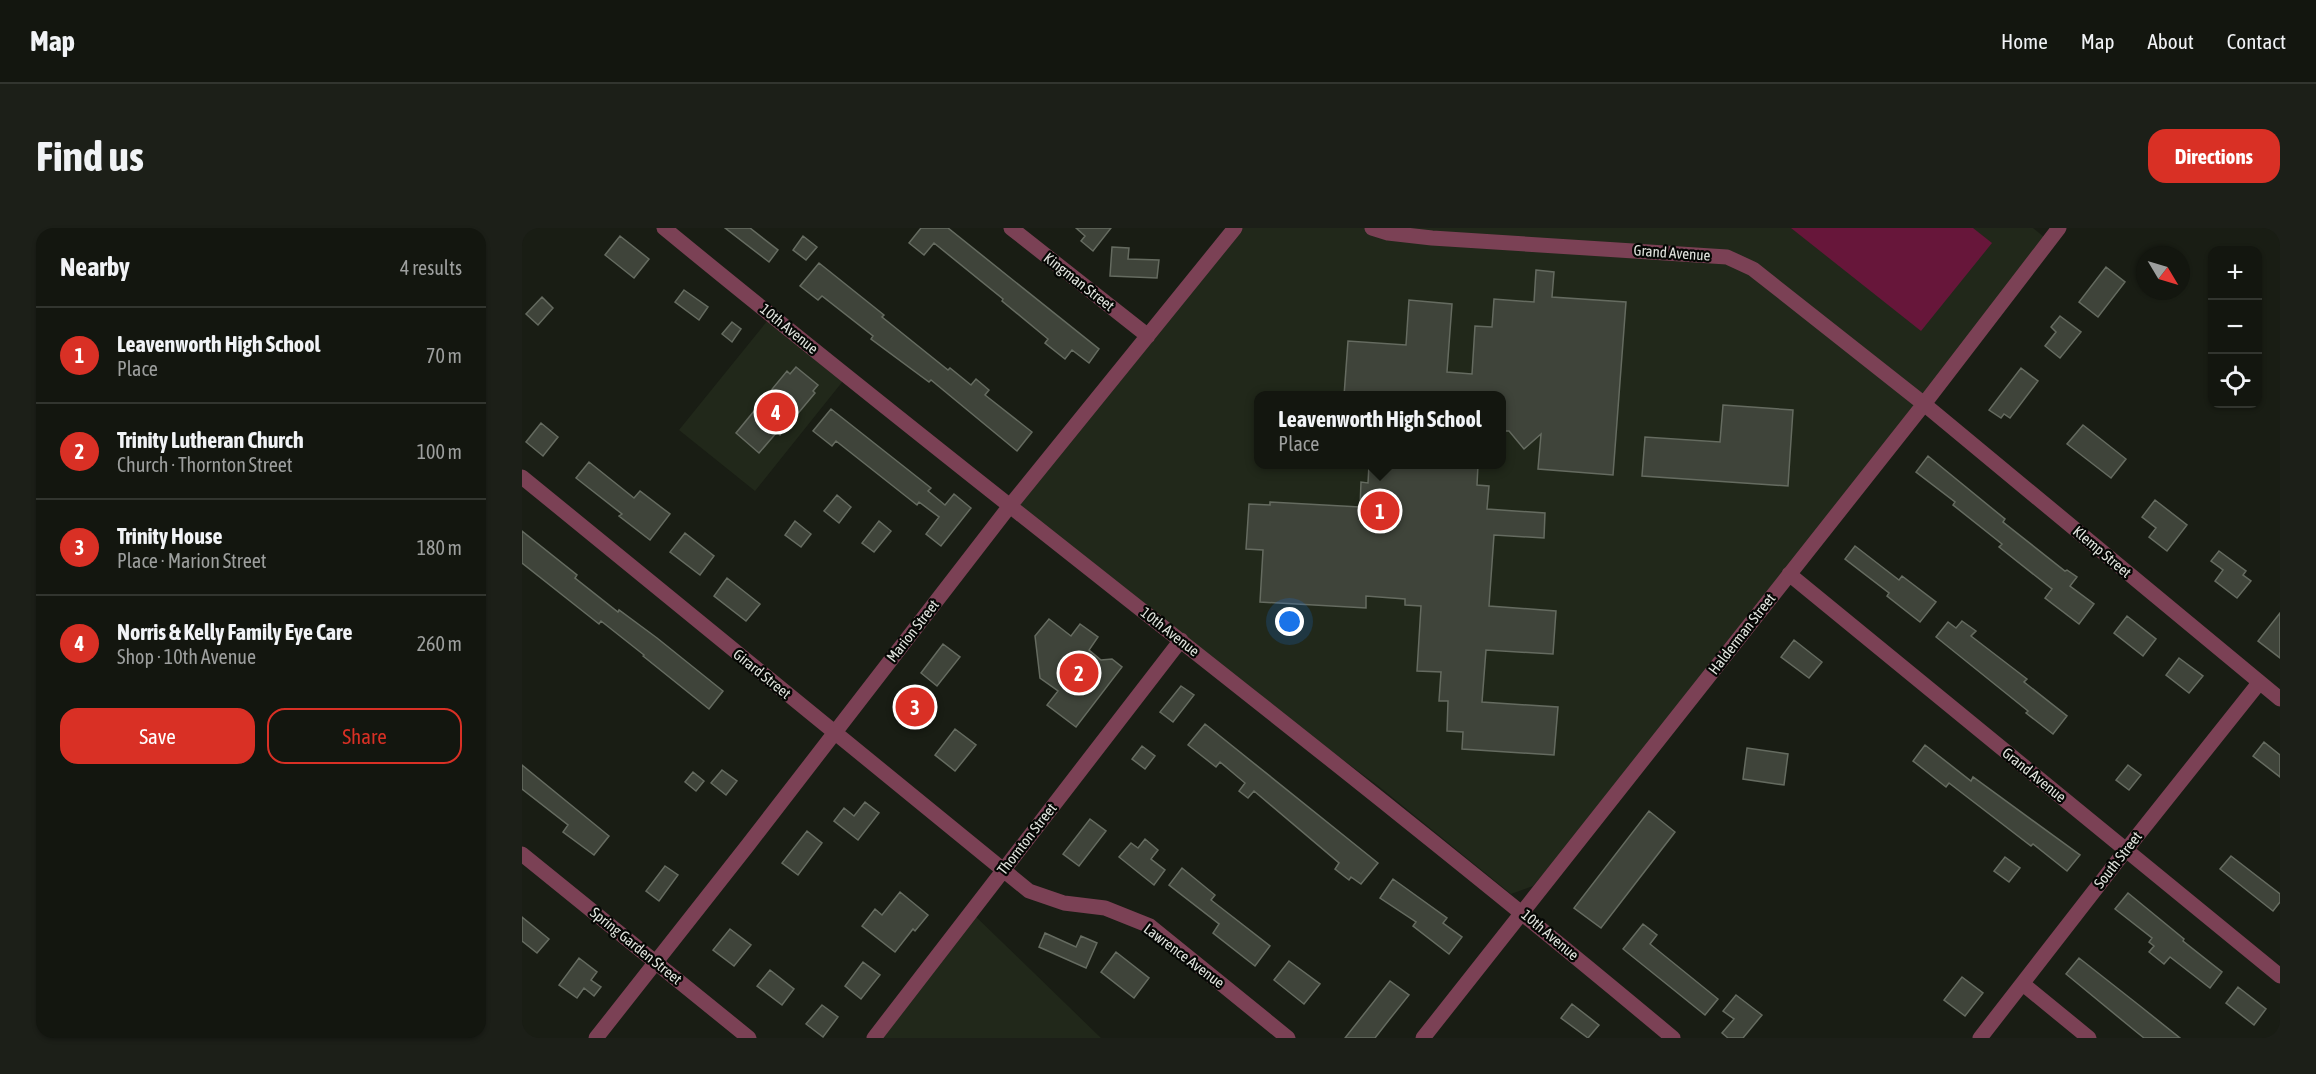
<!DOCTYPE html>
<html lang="en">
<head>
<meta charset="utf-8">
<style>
	body { margin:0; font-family:"Asap Condensed",sans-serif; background:#1c1f18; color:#f1f3f6 }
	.controls { position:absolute; right:18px; top:18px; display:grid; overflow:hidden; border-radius:12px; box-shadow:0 2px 4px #0004 }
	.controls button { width:54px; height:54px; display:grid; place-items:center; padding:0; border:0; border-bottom:2px solid #32352f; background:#13160f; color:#f1f3f6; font:30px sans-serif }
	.compass { position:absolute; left:1614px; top:18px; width:54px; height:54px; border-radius:50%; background:#13160f; box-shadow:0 2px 4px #0004; rotate:128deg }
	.you { position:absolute; left:768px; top:394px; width:21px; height:21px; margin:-15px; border:4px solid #fff; border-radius:50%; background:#1a73e8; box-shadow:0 0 0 9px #1a73e833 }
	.badge { display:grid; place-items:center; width:39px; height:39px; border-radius:50%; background:#d93025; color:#fff; font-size:20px; font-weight:700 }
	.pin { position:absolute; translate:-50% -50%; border:3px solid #fff; box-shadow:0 2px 6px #0006 }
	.popup { position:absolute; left:732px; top:163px; width:252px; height:78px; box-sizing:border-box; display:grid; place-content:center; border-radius:12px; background:#13160f; filter:drop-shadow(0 2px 4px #0005); font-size:20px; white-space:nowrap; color:#9d9f9e }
	.popup b { font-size:22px; color:#f1f3f6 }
	.popup::after { content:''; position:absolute; left:50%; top:100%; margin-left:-12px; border:12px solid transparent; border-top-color:#13160f }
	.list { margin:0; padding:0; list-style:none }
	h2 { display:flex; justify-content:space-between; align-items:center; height:78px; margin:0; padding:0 24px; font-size:26px }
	h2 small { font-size:20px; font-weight:400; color:#9d9f9e }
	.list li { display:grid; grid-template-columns:39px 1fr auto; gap:18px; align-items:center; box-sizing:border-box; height:96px; padding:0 24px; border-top:2px solid #32352f }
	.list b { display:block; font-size:22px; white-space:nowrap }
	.list p { margin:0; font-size:20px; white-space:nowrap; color:#9d9f9e }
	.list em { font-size:20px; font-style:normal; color:#9d9f9e }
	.actions { display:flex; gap:12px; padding:18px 24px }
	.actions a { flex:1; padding:14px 0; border:2px solid #d93025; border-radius:18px; text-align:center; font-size:21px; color:#d93025 }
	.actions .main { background:#d93025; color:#fff }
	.icon { flex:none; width:33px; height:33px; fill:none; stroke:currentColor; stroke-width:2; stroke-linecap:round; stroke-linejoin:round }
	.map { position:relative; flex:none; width:1758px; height:810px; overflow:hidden; border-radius:18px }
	header { display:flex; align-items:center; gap:36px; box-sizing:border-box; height:84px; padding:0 30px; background:#13160f; border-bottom:2px solid #32352f }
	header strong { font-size:28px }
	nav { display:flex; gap:33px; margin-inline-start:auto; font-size:21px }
	.intro { display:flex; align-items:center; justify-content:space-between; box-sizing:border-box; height:144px; padding:0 36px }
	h1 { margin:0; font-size:42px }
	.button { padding:15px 27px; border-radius:18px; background:#d93025; color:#fff; font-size:21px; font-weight:700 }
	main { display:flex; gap:36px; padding:0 36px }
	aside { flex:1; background:#13160f; border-radius:18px; box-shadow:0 2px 4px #0004 }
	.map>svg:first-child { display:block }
	.built { fill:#21281a; fill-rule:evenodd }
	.green { fill:#67163a }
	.building { fill:#3f443a; stroke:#656b60; stroke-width:1.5 }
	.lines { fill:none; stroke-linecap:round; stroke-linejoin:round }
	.minor { stroke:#7b4155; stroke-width:15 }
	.labels { text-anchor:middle; stroke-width:4.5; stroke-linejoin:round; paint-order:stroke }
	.street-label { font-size:15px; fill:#e0e3dd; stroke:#050704 }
</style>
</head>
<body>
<header>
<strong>Map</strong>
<nav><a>Home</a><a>Map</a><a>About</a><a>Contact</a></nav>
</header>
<div class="intro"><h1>Find us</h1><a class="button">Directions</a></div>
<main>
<aside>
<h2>Nearby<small>4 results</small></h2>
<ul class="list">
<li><span class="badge">1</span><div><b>Leavenworth High School</b><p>Place</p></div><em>70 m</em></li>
<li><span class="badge">2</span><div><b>Trinity Lutheran Church</b><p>Church · Thornton Street</p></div><em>100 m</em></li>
<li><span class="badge">3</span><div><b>Trinity House</b><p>Place · Marion Street</p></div><em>180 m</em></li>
<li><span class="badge">4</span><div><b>Norris &amp; Kelly Family Eye Care</b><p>Shop · 10th Avenue</p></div><em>260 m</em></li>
</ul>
<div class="actions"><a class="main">Save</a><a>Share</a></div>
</aside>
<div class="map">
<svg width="1758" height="810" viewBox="0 0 1758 810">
	<rect width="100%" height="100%" fill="#191d14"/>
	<!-- built -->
	<path class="built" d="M713 0H1511L1527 13 1139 510 1011 658 989 666 855 557 659 412 487 279ZM736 168H980V236H736Z
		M250 87 325 148 233 263 157 202Z
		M449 684 579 810H352Z"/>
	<!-- green -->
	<path class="green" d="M1269 0H1451L1470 15 1399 103Z"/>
	<!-- building -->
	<path class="building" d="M203 0H228L256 22 247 34Z
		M399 0H426L577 121 567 135 550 122 543 131 523 115 526 111 480 73 481 71 412 15 402 27 387 15Z
		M554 0H589L571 23 559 13 563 8Z
		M98 8 127 31 112 50 83 27Z
		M281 8 295 19 284 32 271 22Z
		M590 19 607 20 606 31 637 32 635 50 588 48Z
		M297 35 362 87 360 89 426 142 428 140 449 157 454 151 467 162 463 167 510 204 495 223 409 152 407 154 349 111 351 108 300 68 296 72 278 58Z
		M1584 39 1603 54 1576 89 1557 74Z
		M1014 42 1032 44 1030 69 1104 74 1091 247 1016 241 1019 206 1002 221 987 203H980V168H822L826 113 884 117 887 72 930 76 925 144 950 146 953 98 970 99 972 71 1012 74Z
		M162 62 186 79 177 92 153 74Z
		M20 69 31 80 16 97 4 86Z
		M1538 88 1559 104 1538 130 1523 118 1534 104 1529 99Z
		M210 94 219 101 210 114 200 106Z
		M274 139 296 157 291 163 293 165 258 207 255 204 237 225 214 205 265 143 268 146Z
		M1499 140 1516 153 1488 190 1482 186 1479 190 1467 182Z
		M1201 177 1271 182 1266 258 1120 248 1123 209 1198 214Z
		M309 181 409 260 406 263 423 277 432 266 449 280 419 318 404 306 417 289 397 274 395 277 314 213 310 218 291 203Z
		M19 195 36 209 21 228 4 214Z
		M1561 197 1604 231 1589 250 1545 216Z
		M1406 228 1483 291 1481 294 1543 343 1545 342 1555 349 1548 358 1572 376 1557 396 1523 370 1530 361 1477 319 1480 316 1431 277 1433 274 1394 244Z
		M67 234 112 270 118 263 148 286 128 312 97 288 100 286 54 250Z
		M847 237H956L955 257 967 258 965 281 1023 285 1022 310 972 307 967 378 1034 383 1031 426 964 422 960 474 1036 479 1032 527 940 521 941 504 925 503 926 473H917L919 444 895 443 899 378 883 377V371L844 368V380L738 374 741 322 724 321 727 276 748 277V274L838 279 839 254 846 255Z
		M315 267 329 279 317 295 302 283Z
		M1633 272 1665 297 1645 323 1627 309 1634 300 1620 289Z
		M273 293 289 306 279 319 263 307Z
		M357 293 369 303 352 324 340 315Z
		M0 303 55 347 53 350 96 384 97 382 135 410 201 463 187 481 121 428 122 427 79 393 77 396 0 335Z
		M163 305 192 328 178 347 148 324Z
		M1333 318 1377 352 1380 348 1414 374 1398 394 1365 368 1367 365 1323 331Z
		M1697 323 1724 343 1721 347 1729 353 1715 370 1693 353 1701 342 1689 333Z
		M205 350 238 376 224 393 192 368Z
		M1758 385V430L1736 413Z
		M1605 388 1634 411 1621 428 1592 405Z
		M527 391 549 408 558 396 576 409 567 422 579 432 590 431 600 439 554 499 525 477 536 463 518 450 513 408Z
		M1440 393 1454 403 1449 408 1505 451 1502 454 1545 488 1531 506 1504 485 1506 483 1414 409 1426 394 1434 400Z
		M1272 412 1300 434 1287 450 1259 429Z
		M421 416 438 429 415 458 399 445Z
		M1657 430 1681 448 1667 465 1644 447Z
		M659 458 672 467 651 494 638 484Z
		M390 465 409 480 396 495 378 480 381 477 378 475 386 466 388 468Z
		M683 496 856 635 839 656 829 649 827 652 813 641 817 635 732 563 726 570 717 563 723 555 698 534 694 539 666 517Z
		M433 501 454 517 433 543 413 527Z
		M1742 514 1758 527V549L1731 528Z
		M1403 517 1449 553 1451 549 1558 627 1545 643 1511 616 1509 618 1427 555 1424 559 1391 533Z
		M620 518 633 528 623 541 610 531Z
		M1225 520 1266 526 1262 557 1221 551Z
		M0 537 87 608 72 627 41 604 46 597 0 561Z
		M1606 537 1619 547 1607 562 1594 552Z
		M200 542 215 553 204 567 189 555Z
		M171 544 182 553 174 563 163 554Z
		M343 574 357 585 336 612 312 593 322 580 332 588Z
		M1127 583 1153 604 1079 700 1052 680Z
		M568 591 584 603 557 638 541 626Z
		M285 603 300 615 276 647 260 635Z
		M623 611 636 622 629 631 643 642 632 657 597 629 609 615 616 620Z
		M1709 628 1758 666V674L1751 683 1698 641Z
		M1483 629 1498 640 1487 654 1472 643Z
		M143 638 156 647 137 673 124 663Z
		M660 640 693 667 689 672 748 718 733 738 691 705 697 696 647 657Z
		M871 651 925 690 921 695 940 709 927 726 891 698 894 694 858 670Z
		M378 664 406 687 393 703 391 701 373 724 340 698 353 681 360 687Z
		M1606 665 1662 711 1661 713 1700 744 1688 760 1648 729 1642 736 1627 724 1632 718 1627 714 1630 710 1593 681Z
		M0 689 27 711 15 725 0 713Z
		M1121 696 1135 707 1128 716 1196 771 1183 787 1101 721Z
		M208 701 229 717 212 738 191 722Z
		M523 705 554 719 559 708 575 715 564 740 517 719Z
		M594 724 627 750 612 770 579 744Z
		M57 730 75 744 69 752 79 759 72 768 62 760 55 770 37 757Z
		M1557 730 1618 778 1658 810H1622L1612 802 1544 746Z
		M767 733 798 756 782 776 752 752Z
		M341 734 358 747 339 771 323 758Z
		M248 742 272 761 260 777 235 758Z
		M1440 749 1461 765 1443 788 1422 772Z
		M868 753 887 767 867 792 853 810H823Z
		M1716 759 1744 781 1732 797 1704 775Z
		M1214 767 1240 787 1221 810H1206L1200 805 1212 791 1201 783Z
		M1050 776 1077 797 1066 810 1039 790Z
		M300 777 316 789 301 809 284 796Z"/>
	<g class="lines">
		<!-- minor -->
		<path class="minor" d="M142 0C475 274 820 533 1151 810
			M489 0 626 108
			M850 0 866 5 910 10 1205 29 1231 41 1402 176 1758 471
			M0 249 507 663 542 675 583 680 628 698 766 810
			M1267 346 1758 748
			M0 626 227 810
			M1501 756 1567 810
			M74 810 226 617 487 279 713 0
			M352 810 659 412
			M901 810 1402 176 1537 0
			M1458 810 1604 622 1737 455"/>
	</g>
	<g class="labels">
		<!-- street labels -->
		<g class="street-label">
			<text transform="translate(1150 25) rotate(4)" y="5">Grand Avenue</text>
			<text transform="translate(557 54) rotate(38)" y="5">Kingman Street</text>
			<text transform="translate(267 101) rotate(39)" y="5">10th Avenue</text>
			<text transform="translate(1580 324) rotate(40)" y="5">Klemp Street</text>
			<text transform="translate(391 403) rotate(-52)" y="5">Marion Street</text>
			<text transform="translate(648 404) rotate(38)" y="5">10th Avenue</text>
			<text transform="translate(1220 406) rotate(-52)" y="5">Halderman Street</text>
			<text transform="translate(240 446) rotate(39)" y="5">Girard Street</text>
			<text transform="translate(1512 547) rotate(39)" y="5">Grand Avenue</text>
			<text transform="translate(505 611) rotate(-52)" y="5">Thornton Street</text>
			<text transform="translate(1596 632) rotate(-52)" y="5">South Street</text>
			<text transform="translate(1028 707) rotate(40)" y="5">10th Avenue</text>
			<text transform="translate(114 718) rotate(39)" y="5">Spring Garden Street</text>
			<text transform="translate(662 728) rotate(37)" y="5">Lawrence Avenue</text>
		</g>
	</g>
</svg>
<div class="controls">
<button>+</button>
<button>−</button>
<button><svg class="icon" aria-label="locate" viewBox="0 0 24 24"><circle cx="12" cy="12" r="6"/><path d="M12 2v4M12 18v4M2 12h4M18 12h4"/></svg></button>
</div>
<svg class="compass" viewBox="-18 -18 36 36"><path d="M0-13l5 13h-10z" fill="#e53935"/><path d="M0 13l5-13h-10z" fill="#9d9f9e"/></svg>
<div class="you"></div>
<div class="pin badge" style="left:858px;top:283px">1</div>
<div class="popup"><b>Leavenworth High School</b>Place</div>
<div class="pin badge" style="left:557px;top:445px">2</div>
<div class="pin badge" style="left:393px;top:479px">3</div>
<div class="pin badge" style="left:254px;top:184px">4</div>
</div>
</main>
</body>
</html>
